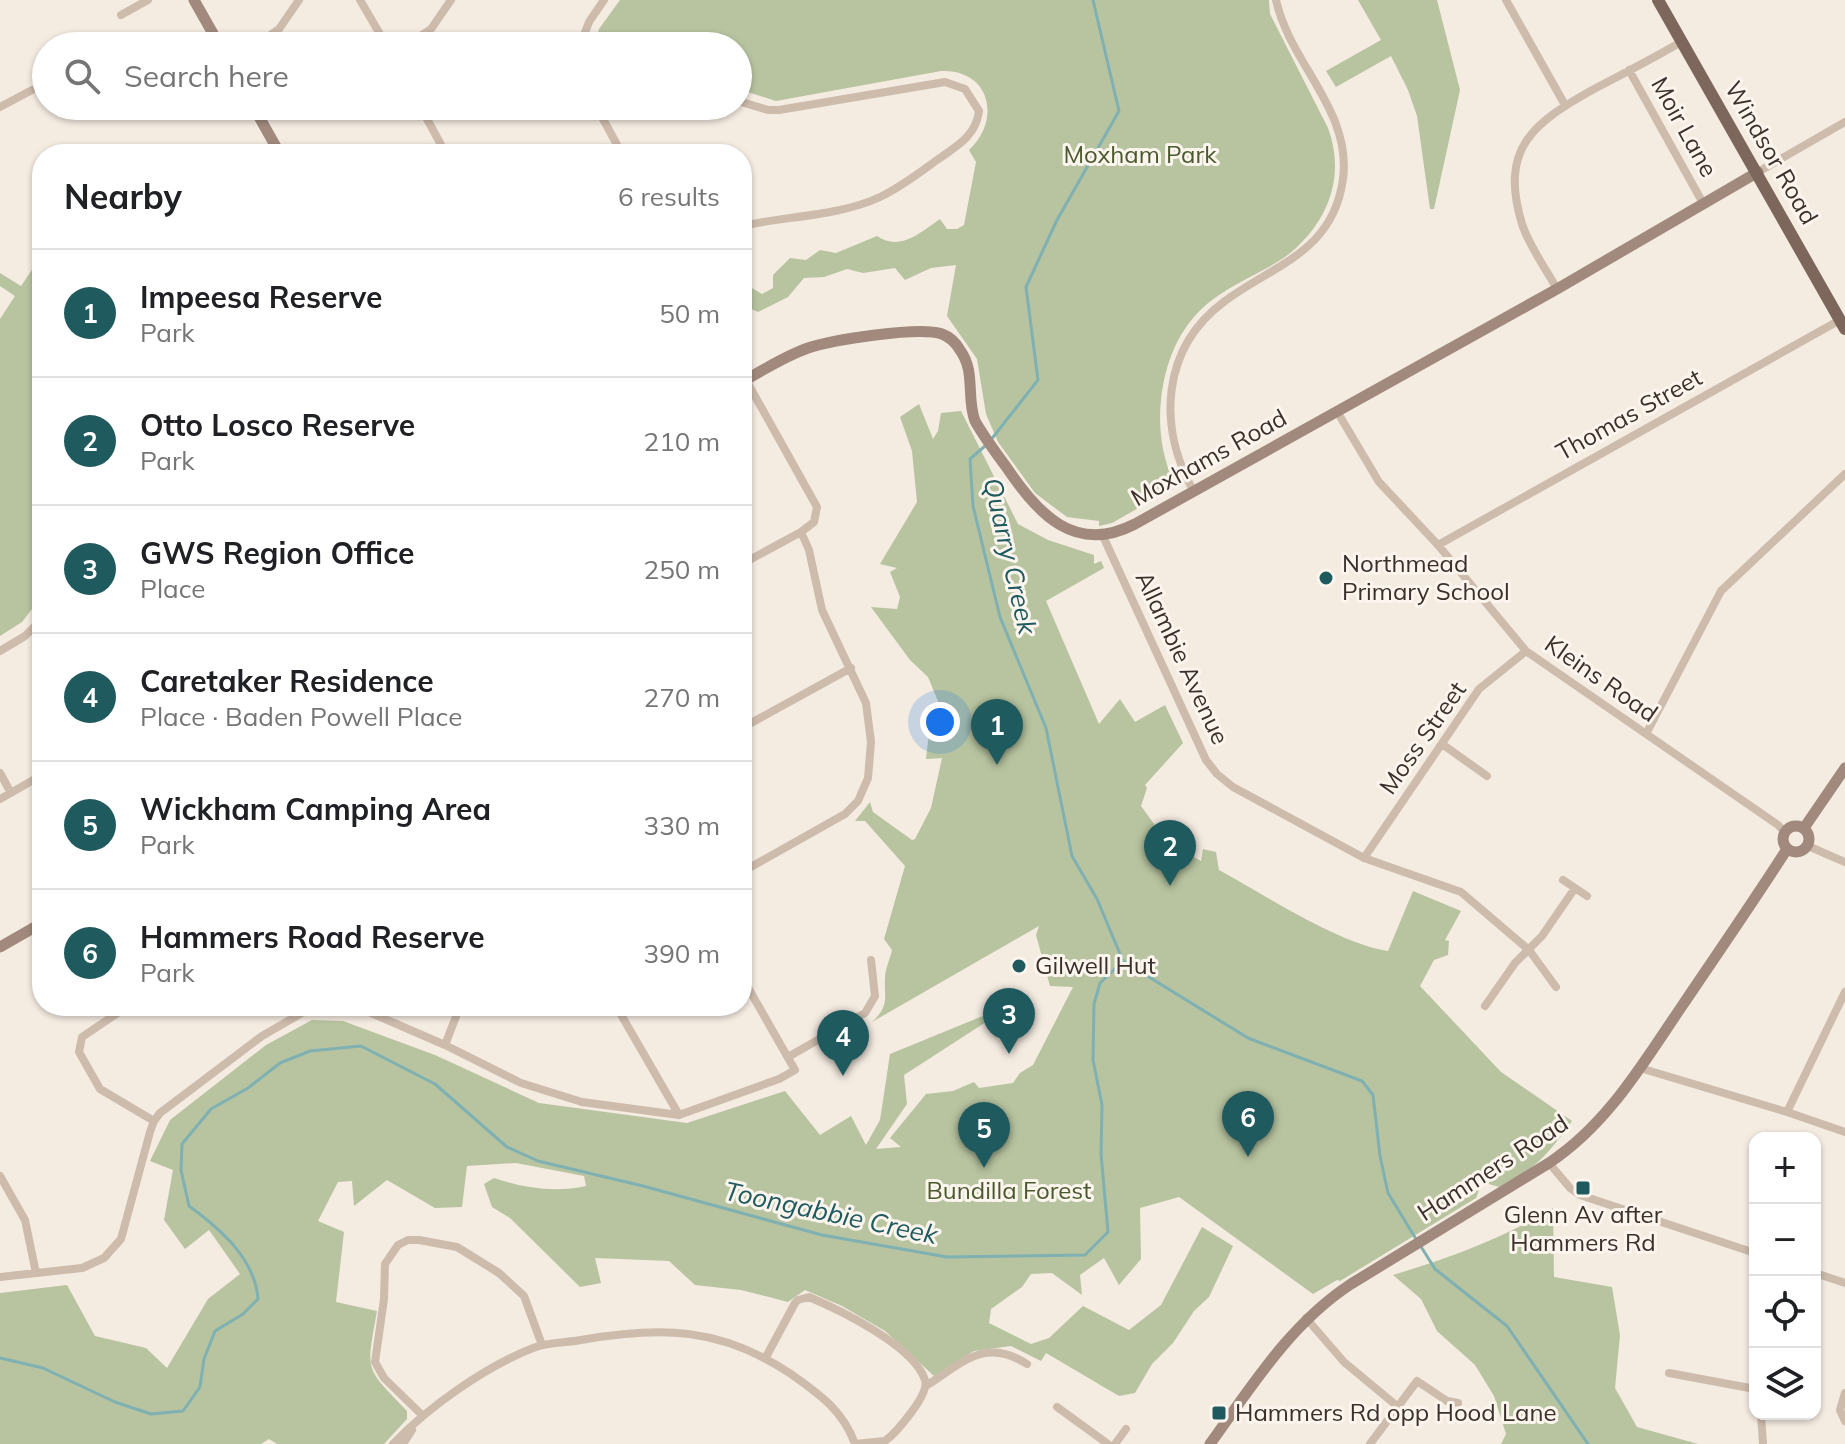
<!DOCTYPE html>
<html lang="en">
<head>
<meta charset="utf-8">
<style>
	body { margin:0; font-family:Mulish,sans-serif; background:#f2f2f2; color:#202124 }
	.controls { position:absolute; right:24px; bottom:24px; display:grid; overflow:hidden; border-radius:16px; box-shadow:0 2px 6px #0004 }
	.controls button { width:72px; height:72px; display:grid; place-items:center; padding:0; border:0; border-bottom:2px solid #e0e0e0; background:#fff; color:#202124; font:40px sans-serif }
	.you { position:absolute; left:940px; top:722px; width:28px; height:28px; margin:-20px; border:6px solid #fff; border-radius:50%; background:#1a73e8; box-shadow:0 0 0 12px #1a73e833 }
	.badge { display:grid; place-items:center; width:52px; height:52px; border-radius:50%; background:#1f5a5e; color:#fff; font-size:26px; font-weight:700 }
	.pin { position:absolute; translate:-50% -66px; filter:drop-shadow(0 2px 4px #0008) }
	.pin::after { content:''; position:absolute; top:42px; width:28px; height:24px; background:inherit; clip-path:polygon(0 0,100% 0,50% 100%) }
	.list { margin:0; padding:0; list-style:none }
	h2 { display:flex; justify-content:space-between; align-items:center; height:104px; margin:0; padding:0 32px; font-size:34px }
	h2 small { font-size:26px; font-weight:400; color:#757577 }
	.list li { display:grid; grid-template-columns:52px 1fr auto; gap:24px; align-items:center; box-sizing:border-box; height:128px; padding:0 32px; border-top:2px solid #e0e0e0 }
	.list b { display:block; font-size:30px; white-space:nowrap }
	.list p { margin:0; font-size:26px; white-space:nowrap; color:#757577 }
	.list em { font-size:26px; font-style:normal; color:#757577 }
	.icon { flex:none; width:44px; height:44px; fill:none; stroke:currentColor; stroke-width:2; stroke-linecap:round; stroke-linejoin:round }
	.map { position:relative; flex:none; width:1845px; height:1444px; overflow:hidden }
	.search { position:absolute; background:#fff; box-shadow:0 2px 6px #0004; left:32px; top:32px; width:720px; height:88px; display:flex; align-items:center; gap:20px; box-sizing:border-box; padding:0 28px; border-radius:44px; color:#757577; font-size:30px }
	.panel { position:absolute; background:#fff; box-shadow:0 2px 6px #0004; left:32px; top:144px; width:720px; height:872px; border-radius:32px }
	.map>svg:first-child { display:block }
	.green { fill:#b8c4a0 }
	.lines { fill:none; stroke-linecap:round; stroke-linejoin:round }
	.stream { stroke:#7fb0b2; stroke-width:3 }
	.street { stroke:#cdbbac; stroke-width:8 }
	.secondary { stroke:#a18a7d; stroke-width:11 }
	.primary { stroke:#7d675c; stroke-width:12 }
	.poi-dot { fill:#1f5a5e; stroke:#fbf5ee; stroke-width:3 }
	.labels { text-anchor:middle; stroke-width:6; stroke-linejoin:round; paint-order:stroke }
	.street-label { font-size:24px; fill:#3b302b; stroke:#fbf5ee }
	.park-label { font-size:24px; fill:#4a5a2e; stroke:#fbf5ee }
	.poi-label { font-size:24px; fill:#3b302b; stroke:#fbf5ee; text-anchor:start }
	.water-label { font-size:26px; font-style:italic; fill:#1f5a5e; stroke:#fbf5ee }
</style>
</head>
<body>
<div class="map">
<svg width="1845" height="1444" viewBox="0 0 1845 1444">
	<rect width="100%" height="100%" fill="#f4ebe1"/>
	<!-- green -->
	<path class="green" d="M620 0H1269L1270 14 1328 128C1345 174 1330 217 1295 249 1272 270 1232 282 1207 304 1178 329 1165 363 1161 400 1158 428 1162 457 1174 483L1172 489 1112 523 1099 526V521L1067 517 1035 493 998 442 986 414 977 359 947 316 956 265 931 268 905 280 895 268 863 273 847 269 824 277 804 278 788 297 758 312 742 305V295L752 288 762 294 773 288V275L790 258 806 260 820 250 836 253 877 236C900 252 921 232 940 219L947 229H957L964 225 976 162 969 150C1002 119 990 69 941 71L776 101 738 89V46H594L599 29Z
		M1358 0H1437L1460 90 1434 209H1430L1417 116 1408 90 1391 56 1336 87 1326 71 1381 40Z
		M42 255V596L22 622 0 636V319L15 296 0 286V273L21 286Z
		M919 404 933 439 938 431 941 413 961 411 1018 524 1048 540 1094 555V564L1101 561 1104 568 1046 601 1099 724 1120 699 1135 722 1165 705 1183 743 1145 785 1147 788 1141 806 1157 828 1169 838 1167 840 1169 843 1201 861 1203 849 1216 852 1219 870C1265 895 1337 943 1388 951L1413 891 1461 911 1445 940 1449 941 1448 955 1434 960 1420 986 1501 1072 1572 1121C1550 1152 1534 1171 1499 1187L1482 1182 1476 1198 1340 1281 1337 1280 1313 1294 1179 1197 1140 1208 1141 1259 1119 1285 1104 1258 1080 1275 1082 1295 1052 1273 1031 1274 1022 1287 991 1309 989 1323 1031 1344 1049 1338 1083 1306 1129 1330 1161 1305 1202 1227 1233 1246 1209 1297 1194 1311 1173 1343 1152 1364 1135 1393 1119 1396 1046 1353 1041 1361 1011 1346 974 1351 934 1376 885 1331 842 1306 805 1290 788 1302 741 1290 695 1285 669 1261 595 1258 601 1283 580 1287 510 1218 492 1207 484 1184 494 1178C524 1188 554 1193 586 1186L584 1176 516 1163 467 1166 462 1207 435 1208 387 1180 354 1206 352 1181 338 1182 318 1221 344 1232 336 1302 377 1311C366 1373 364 1366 407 1411V1419L384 1444H277L269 1439 261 1444H0V1293L67 1285 95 1336 146 1348 167 1368 208 1299 240 1274 209 1230 185 1249 164 1220 173 1170 150 1161 170 1120 266 1045 312 1020 343 1021 435 1055 539 1103 687 1123 785 1091 820 1135 851 1116 866 1145 880 1120 890 1054 1017 1002 904 1075 907 1104 876 1149 901 1147 890 1138 926 1094 953 1091 974 1082 979 1088 1013 1083 1020 1073 1033 1065 1073 987 1050 986 1036 935 1039 926 872 1022C890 1005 884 998 885 978 885 969 890 959 892 950L884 939 905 866 865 821H855L870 802 873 812 912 840 915 839 931 808 942 758 926 759 929 733 947 723 928 677 910 660 871 607 897 609 900 597 890 572 897 568 880 564 917 502 912 451 900 417Z
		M1553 1208 1554 1277 1612 1287 1620 1335 1615 1388 1637 1427 1698 1444H1501L1506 1434 1494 1396 1475 1365 1437 1331 1421 1299 1393 1275C1449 1258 1502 1239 1553 1208Z"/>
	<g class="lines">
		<!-- stream -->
		<path class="stream" d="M990 441 1038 380 1026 287 1057 220 1119 111 1093 0
			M985 446 970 459 973 506 1000 617 1046 728 1072 856 1097 899 1123 961
			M1123 961 1248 1038 1362 1081 1373 1095 1380 1156 1388 1193 1416 1239
			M1420 1245 1435 1269 1507 1326 1588 1444
			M0 1358 43 1368 115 1402 151 1414 183 1411 200 1387 204 1359 215 1331 243 1314 258 1299C255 1258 219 1228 189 1206L181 1170 182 1144 211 1109 248 1088 280 1063 310 1051 361 1046 435 1084 507 1147 538 1161 643 1186 822 1235 947 1257 1085 1255 1108 1232 1101 1154 1102 1105 1093 1060 1094 1004 1100 983 1123 961"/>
		<!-- street -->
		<path class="street" d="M360 0 387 46
			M1506 0 1565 105
			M121 15 148 0
			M255 46 279 29 299 0
			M405 46 431 29 451 0
			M580 46 589 22 604 0
			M1629 70 1704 205
			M738 101 768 110H779L945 82 965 89 979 111C976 136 957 146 937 160 919 173 901 187 880 197 840 216 786 216 742 226
			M420 106 446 154
			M596 106 622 154
			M0 107 32 90
			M601 114 616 106
			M1758 172 1845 122
			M1557 289C1546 269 1529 246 1522 224 1499 148 1533 123 1594 89 1623 74 1652 59 1681 42
			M1338 413 1379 482 1438 545 1526 651 1778 825 1785 832
			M1194 492C1157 427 1161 348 1225 301 1275 264 1333 252 1343 179 1352 110 1290 64 1276 0
			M1102 534 1206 760 1217 774 1233 787 1364 858 1461 892 1529 950 1556 987
			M1438 545 1840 320
			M742 564 801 532
			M0 651 25 636 42 619
			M742 728 851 668
			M1646 734 1721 591 1845 474
			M1442 744 1487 776
			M0 773 11 793
			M0 799 42 775
			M1808 846 1845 862
			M1364 858 1479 689 1526 651
			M742 872 845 814 858 801 868 778 871 742 866 703 822 610 809 550 801 532 814 522 817 507 746 380
			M1563 880 1587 896
			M128 1006 82 1037 79 1052 100 1089 154 1121
			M355 1006 445 1045 521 1083 582 1102 679 1115 779 1079 795 1070 742 977
			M616 1006 679 1115
			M1485 1006 1515 963 1542 936 1575 888
			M445 1045 460 1006
			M788 1057 865 1013 875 996 871 960
			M1640 1068 1787 1112 1845 1132
			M1787 1112 1845 992
			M1549 1163 1570 1188 1580 1195 1755 1253
			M0 1176 25 1220 36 1273
			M1815 1273 1845 1283
			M0 1277 82 1268 104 1258 121 1239 150 1132 154 1121 160 1113 262 1036 314 1006
			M1306 1318 1344 1362 1397 1406
			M766 1357 795 1303 798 1300 809 1297C840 1310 914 1346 925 1380 930 1394 896 1433 885 1441L855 1444
			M1669 1373 1755 1389
			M926 1386C962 1363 985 1337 1027 1364
			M1845 1393 1840 1410 1845 1421
			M1057 1407 1108 1444
			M1761 1414 1763 1444
			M423 1416 384 1378 375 1362 384 1299 385 1264 398 1245 408 1240H419L457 1247 499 1273 524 1296 542 1345
			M393 1444C428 1407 485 1367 533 1348 547 1342 565 1343 581 1340 661 1326 721 1327 791 1374 819 1394 843 1410 855 1444
			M403 1444 412 1430
			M1115 1444 1126 1429
			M1370 1444 1417 1381 1447 1401 1458 1403"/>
		<!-- secondary -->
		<path class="secondary" d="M194 0 220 46
			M253 106 280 154
			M742 382C763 370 785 356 808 348 832 340 919 326 942 334 950 337 956 343 960 350 976 372 966 397 975 421 984 437 996 453 1007 468 1038 514 1075 555 1135 524L1557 289 1758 172
			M1783 839a13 13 0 1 1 26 0a13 13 0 1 1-26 0Z
			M1804 828 1845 768
			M0 947 42 923
			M1210 1444C1252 1386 1290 1324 1351 1284L1549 1163C1608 1124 1643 1063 1682 1006 1717 954 1753 902 1787 849"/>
		<!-- primary -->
		<path class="primary" d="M1658 0 1845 329"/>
	</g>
	<!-- markers -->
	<g class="poi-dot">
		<circle cx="1326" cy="578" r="8"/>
		<circle cx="1019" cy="966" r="8"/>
		<rect x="1575" y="1180" width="16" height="16" rx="4"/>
		<rect x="1211" y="1405" width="16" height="16" rx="4"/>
	</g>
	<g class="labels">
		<!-- street labels -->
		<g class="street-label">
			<text transform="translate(1684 127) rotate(61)" y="8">Moir Lane</text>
			<text transform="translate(1771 153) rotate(60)" y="8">Windsor Road</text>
			<text transform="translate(1629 415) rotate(-29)" y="8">Thomas Street</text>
			<text transform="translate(1209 458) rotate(-29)" y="8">Moxhams Road</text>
			<text transform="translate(1182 658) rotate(65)" y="8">Allambie Avenue</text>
			<text transform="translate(1601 679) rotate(35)" y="8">Kleins Road</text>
			<text transform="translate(1423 738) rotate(-55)" y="8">Moss Street</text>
			<text transform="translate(1493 1168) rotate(-33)" y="8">Hammers Road</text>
		</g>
		<!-- park labels -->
		<g class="park-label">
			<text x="1140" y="163">Moxham Park</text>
			<text x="1009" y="1199">Bundilla Forest</text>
		</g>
		<!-- poi labels -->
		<g class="poi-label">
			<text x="1342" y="572">Northmead<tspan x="1342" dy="28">Primary School</tspan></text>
			<text x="1035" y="974">Gilwell Hut</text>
			<text x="1583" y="1223" text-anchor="middle">Glenn Av after<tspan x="1583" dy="28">Hammers Rd</tspan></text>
			<text x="1235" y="1421">Hammers Rd opp Hood Lane</text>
		</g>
		<!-- water labels -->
		<g class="water-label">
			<text transform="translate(1010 556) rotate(77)" y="9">Quarry Creek</text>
			<text transform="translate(831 1213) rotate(12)" y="9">Toongabbie Creek</text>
		</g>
	</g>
</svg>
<div class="controls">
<button>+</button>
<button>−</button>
<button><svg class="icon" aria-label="locate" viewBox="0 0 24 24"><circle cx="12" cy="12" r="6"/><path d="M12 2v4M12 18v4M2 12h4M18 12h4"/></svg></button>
<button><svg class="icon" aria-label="layers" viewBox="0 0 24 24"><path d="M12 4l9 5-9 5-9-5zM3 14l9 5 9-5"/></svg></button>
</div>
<div class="you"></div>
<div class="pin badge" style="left:997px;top:765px">1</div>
<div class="pin badge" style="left:1170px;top:886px">2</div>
<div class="pin badge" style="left:1009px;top:1054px">3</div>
<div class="pin badge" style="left:843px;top:1076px">4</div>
<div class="pin badge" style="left:984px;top:1168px">5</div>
<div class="pin badge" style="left:1248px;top:1157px">6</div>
<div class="search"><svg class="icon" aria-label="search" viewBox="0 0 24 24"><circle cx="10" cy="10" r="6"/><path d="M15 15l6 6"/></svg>Search here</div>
<section class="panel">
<h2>Nearby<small>6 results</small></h2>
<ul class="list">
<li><span class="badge">1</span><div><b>Impeesa Reserve</b><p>Park</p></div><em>50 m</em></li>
<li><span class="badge">2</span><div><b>Otto Losco Reserve</b><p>Park</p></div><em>210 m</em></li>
<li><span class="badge">3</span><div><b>GWS Region Office</b><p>Place</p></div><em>250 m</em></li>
<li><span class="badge">4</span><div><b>Caretaker Residence</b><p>Place · Baden Powell Place</p></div><em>270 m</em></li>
<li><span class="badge">5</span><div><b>Wickham Camping Area</b><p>Park</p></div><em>330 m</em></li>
<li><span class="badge">6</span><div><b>Hammers Road Reserve</b><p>Park</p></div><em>390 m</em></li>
</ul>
</section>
</div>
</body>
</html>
